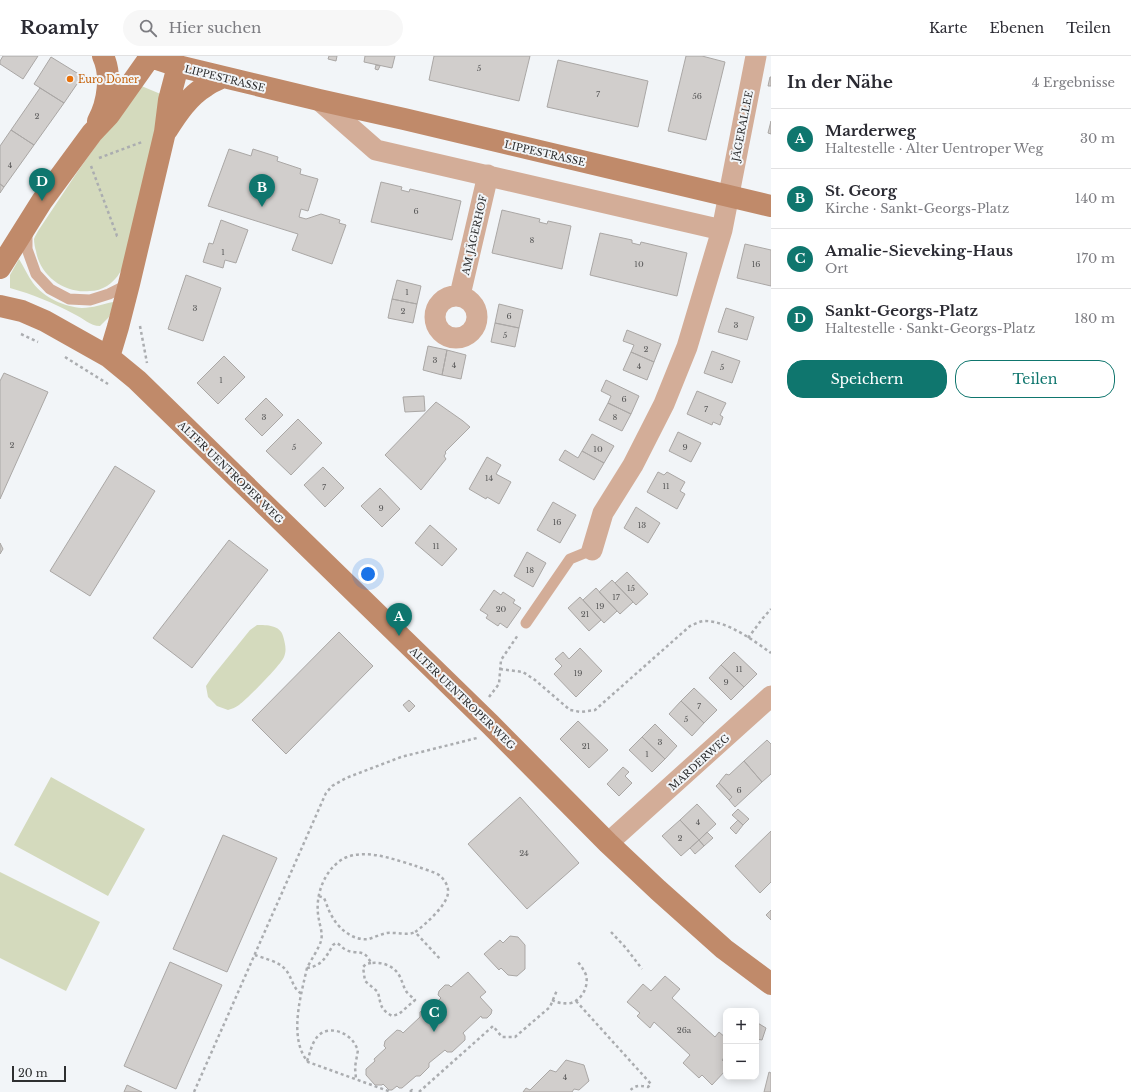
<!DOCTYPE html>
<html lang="de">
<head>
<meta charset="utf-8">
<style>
	body { margin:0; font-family:"Libre Baskerville",serif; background:#f7f7f7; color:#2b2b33 }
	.controls { position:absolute; right:12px; bottom:12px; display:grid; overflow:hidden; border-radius:8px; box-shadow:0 2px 10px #0003 }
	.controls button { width:36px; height:36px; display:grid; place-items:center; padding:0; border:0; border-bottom:1px solid #e1e1e2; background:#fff; color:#2b2b33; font:20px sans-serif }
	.scale { position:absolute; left:12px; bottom:10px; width:54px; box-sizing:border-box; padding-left:4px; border:2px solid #2e2f30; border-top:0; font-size:11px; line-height:14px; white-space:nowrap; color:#2e2f30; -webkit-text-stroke:3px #f2f5f8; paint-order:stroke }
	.you { position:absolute; left:368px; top:518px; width:14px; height:14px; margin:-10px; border:3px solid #fff; border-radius:50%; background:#1a73e8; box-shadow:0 0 0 6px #1a73e833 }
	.badge { display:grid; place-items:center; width:26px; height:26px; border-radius:50%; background:#0f766e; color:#fff; font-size:13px; font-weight:700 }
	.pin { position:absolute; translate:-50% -33px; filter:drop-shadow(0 1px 2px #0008) }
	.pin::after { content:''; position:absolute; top:21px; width:14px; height:12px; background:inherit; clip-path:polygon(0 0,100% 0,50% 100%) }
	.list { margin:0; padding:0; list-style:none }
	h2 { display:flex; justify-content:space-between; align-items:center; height:52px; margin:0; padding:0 16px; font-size:17px }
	h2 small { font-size:13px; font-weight:400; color:#7c7c81 }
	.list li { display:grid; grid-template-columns:26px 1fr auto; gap:12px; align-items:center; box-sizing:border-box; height:60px; padding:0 16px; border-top:1px solid #e1e1e2 }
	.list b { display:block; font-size:15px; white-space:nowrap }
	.list p { margin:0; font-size:13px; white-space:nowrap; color:#7c7c81 }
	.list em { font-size:13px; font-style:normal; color:#7c7c81 }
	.actions { display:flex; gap:8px; padding:12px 16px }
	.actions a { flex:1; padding:9px 0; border:1px solid #0f766e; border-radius:16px; text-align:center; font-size:14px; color:#0f766e }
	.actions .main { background:#0f766e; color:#fff }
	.icon { flex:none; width:22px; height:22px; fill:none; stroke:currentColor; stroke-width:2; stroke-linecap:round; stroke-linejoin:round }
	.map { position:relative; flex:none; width:771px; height:1036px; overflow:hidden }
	header { display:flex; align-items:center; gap:24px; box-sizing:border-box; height:56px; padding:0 20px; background:#fff; border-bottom:1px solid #e1e1e2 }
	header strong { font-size:19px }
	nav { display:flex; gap:22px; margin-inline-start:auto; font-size:14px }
	.search { width:280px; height:36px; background:#f7f7f7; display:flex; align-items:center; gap:10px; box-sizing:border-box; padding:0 14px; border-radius:22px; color:#7c7c81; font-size:15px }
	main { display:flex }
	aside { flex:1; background:#fff }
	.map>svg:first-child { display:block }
	.green { fill:#d4dabd }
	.building { fill:#d1cecc; stroke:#aaa7a5 }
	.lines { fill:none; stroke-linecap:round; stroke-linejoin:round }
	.path { stroke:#abadb0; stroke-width:2.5; stroke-dasharray:3 3; stroke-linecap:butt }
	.lane { stroke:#d3ad98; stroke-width:11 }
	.street { stroke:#d3ad98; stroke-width:21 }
	.secondary { stroke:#c08a6a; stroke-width:22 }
	.food-dot { fill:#e8710a; stroke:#f2f5f8; stroke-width:1.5 }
	.labels { text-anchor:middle; stroke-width:4; stroke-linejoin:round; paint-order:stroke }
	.number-label { font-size:8px; fill:#575757 }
	.street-label { font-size:10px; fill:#2e2f30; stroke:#f2f5f8 }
	.food-label { font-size:10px; fill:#c56008; stroke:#f2f5f8; text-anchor:start }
</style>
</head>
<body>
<header>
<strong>Roamly</strong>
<div class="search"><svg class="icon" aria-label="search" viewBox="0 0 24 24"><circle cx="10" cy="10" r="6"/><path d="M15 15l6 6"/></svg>Hier suchen</div>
<nav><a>Karte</a><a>Ebenen</a><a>Teilen</a></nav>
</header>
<main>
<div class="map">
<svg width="771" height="1036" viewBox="0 0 771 1036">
	<rect width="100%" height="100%" fill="#f2f5f8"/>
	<!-- green -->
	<path class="green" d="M139 29 163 39 125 208C120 217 116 224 107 230 102 233 96 235 90 235 65 238 40 220 36 195 35 192 34 187 34 183 35 180 37 177 38 175L78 115Z
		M19 203C24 211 28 220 33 227 44 242 65 251 82 252 93 252 103 248 113 246L115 247 109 261 100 270C90 270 83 262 74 258 54 247 32 238 10 232V219Z
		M257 569C267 569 280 569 283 580 285 587 287 594 284 601 280 610 248 642 239 649 236 651 232 653 228 654L217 650 208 641 206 630 212 621 250 574Z
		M51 721 145 773 108 840 14 789Z
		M0 816 100 866 66 935 0 902Z"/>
	<!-- building -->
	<path class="building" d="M3 0H38L23 23 0 8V5Z
		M329 0H337L336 5 328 3Z
		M365 0H395L392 12 364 6Z
		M434 0H530L519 45 429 24Z
		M686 0H702L725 6 706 84 668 75Z
		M51 1 77 17H84L86 24 77 28 64 47 34 28Z
		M558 4 648 25 638 71 547 51Z
		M376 9 380 10 378 14 375 13Z
		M770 21H771V30H768Z
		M40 32 64 47 34 89 11 74Z
		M771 65V78L768 77Z
		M11 74 34 89 4 131 0 128V90Z
		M229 93 251 100 253 93 278 101 277 105 301 113 300 118 318 123 308 155 301 153 299 161 306 163 321 158 340 164 339 167 346 169 332 208 292 194 298 178 208 150Z
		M381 126 402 131 401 134 409 136 410 133 461 145 452 184 371 166Z
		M0 128 4 131 0 137Z
		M502 154 540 163 539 166 547 168 548 165 571 170 562 213 492 197Z
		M221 164 248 174 236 207 225 204 223 212 203 206 209 187 213 188Z
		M600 177 632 184V187L640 189 641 186 687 197 677 240 590 219Z
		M745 188 771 194V230L737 222Z
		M186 219 221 232 203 285 168 273Z
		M397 224 421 230 417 248 392 243Z
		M392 243 417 248 413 267 388 262Z
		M499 248 523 254 519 272 495 267Z
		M726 252 754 261 747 284 718 276Z
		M495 267 519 272 515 291 491 286Z
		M627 274 661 288 654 306 631 296 634 289 623 285Z
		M428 290 447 294 442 319 423 314Z
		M447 294 466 299 461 323 442 319Z
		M712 295 740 305 732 327 704 317Z
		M631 296 654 306 647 324 623 314Z
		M224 300 245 321 218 348 197 327Z
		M4 317 48 336 0 443V325Z
		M606 324 639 340 631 358 608 347 611 340 601 335Z
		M697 335 726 347 720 359 723 361 720 369 713 366 712 369 687 358Z
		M424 340 425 355 405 356 403 341Z
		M266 342 283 359 262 380 245 363Z
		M436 346 463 365 470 371 445 396 446 397 444 400 446 403 421 434 385 399Z
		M608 347 631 358 622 375 599 364Z
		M298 363 322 387 291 419 266 395Z
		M678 376 701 387 691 406 669 395Z
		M592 378 614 390 604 407 582 395Z
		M565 394 578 402 582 395 604 407 594 424 559 404Z
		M487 401 501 409 496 418 511 426 499 448 487 441 486 443 469 433Z
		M115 410 155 435 90 540 50 515Z
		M323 411 344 432 325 451 304 429Z
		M658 416 664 419 667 416 685 426 680 435 685 438 677 453 647 436Z
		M380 432 400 453 382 471 361 450Z
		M553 446 576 459 560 487 537 474Z
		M636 451 660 467 648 487 624 472Z
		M430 469 457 493 442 510 415 487Z
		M229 484 268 514 192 612 153 582Z
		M0 487 3 493 0 498Z
		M527 496 546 507 533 531 514 520Z
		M627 516 648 538 636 549 615 527Z
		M612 524 633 546 620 558 599 536Z
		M596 532 617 555 604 567 583 544Z
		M494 534 501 539 503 536 515 544 513 547 521 552 507 572 500 567 498 570 486 562 488 559 480 554Z
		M580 541 601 564 589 575 568 552Z
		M339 576 373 610 286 698 252 664Z
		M580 592 602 615 576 641 554 618 562 610 555 603 563 596 569 603Z
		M734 596 757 618 744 631 721 609Z
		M721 609 744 631 731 644 709 622Z
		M694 632 717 654 704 667 681 645Z
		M409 644 415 650 409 656 403 649Z
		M681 645 704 667 692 680 669 658Z
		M578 665 608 694 589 712 560 683Z
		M655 668 677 690 665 703 642 681Z
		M642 681 665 703 652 716 629 694Z
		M767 684 771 688V718L762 726 744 705Z
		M744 705 762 726 735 751 729 744 732 741 719 727 721 724 726 718 729 719Z
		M623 711 629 716 625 720 632 727 619 740 607 728Z
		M719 727 732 741 729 744 716 730Z
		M520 741 579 807 527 853 468 788Z
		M697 748 716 768 699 784 680 764Z
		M738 753 749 763 743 769 732 759Z
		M680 764 699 784 681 800 662 780Z
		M738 764 743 769 736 778 730 772Z
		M771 775V826L760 837 735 810Z
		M707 776 713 782 704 790 699 784Z
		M223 779 277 802 227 916 173 893Z
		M699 784 704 790 695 798 690 792Z
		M771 854V864L766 859Z
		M510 880 518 881 525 889V913L517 920 508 919 501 912 499 914 484 898 500 884 503 887Z
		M170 906 222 929 176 1033 124 1010Z
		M468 916 486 936 480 941 492 954 491 958 487 962H482L481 960 463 977 465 980V984L452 996H447L445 994 429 1007V1011L420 1020H416L402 1032H399L397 1030 392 1034H389L383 1028 382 1029H375L366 1019V1013L375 1005 374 1003 386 992 384 990 385 985 397 974 401 975 403 977 420 961V956L430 948 434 949 441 942 438 939 439 935 445 929H449L451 931Z
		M665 920 680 933 672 942 715 981 719 976 726 982V999L722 1004 726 1008V1014L712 1029 702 1019 699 1022 683 1007 690 999 654 966 650 972 637 960 640 957 627 946 643 928 651 935Z
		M756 966 766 972 762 984 756 983Z
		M566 1004 584 1009 589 1025 579 1034 574 1033 572 1036H523L526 1032 530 1034 550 1014 556 1016Z
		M769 1016 771 1017V1036H764Z
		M127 1029 142 1036H124Z"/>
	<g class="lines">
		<!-- path -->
		<path class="path" d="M99 102 142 86
			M91 110 116 177 117 180 119 181
			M140 270 147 307
			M21 278 38 286
			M65 301 108 328
			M748 582 763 562 771 553
			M500 613 523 616 535 624 570 654 581 656 595 654 690 570C695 568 700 565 705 565 727 565 753 584 771 597
			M489 641 499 628 501 604 518 579
			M319 840 324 842C327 849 329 856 333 862 340 874 354 885 369 883 375 881 381 878 387 877 397 876 407 880 415 876
			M611 876 626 892 642 913
			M255 899C263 902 279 906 284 912 292 919 292 933 302 938
			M371 907 366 908 363 911 365 925 378 936C381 949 380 953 392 960L399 958 415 944C412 941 408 938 406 935 403 930 402 924 399 919 393 909 382 906 371 907 364 892 358 899 346 894 342 892 340 888 336 887L333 889C326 901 322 910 307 912 311 904 319 892 321 885 323 878 320 870 319 864 315 846 320 826 332 812 336 808 341 803 347 801 368 793 396 804 416 810 423 813 432 815 439 819 444 823 449 830 448 837 447 849 425 869 415 876L441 904
			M307 912C301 939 288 982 308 1006L391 1036
			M552 944C558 947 564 948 571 947 582 944 589 930 586 919 584 914 581 910 578 906
			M576 945 651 1028 648 1031C638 1029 636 1029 628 1036
			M307 1005C310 998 311 990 315 984 323 970 341 973 351 983 354 986 356 990 358 994L355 1011 356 1023
			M194 1036 326 737 332 730 346 722 401 701 477 682
			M410 1036 412 1034 413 1036
			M419 1036 493 970 502 981H515L550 951 557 934"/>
		<!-- lane -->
		<path class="lane" d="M27 174V193L36 218 50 233 69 243 90 244 109 238 129 228
			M526 567 570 503 592 494"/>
		<!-- street -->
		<path class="street" d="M319 44 376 94 722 174
			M460 239 488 119
			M435 261a21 21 0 1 1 42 0a21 21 0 1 1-42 0Z
			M592 494 603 457 633 409 664 348 687 291 722 174 756 0
			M608 787 771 640"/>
		<!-- secondary -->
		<path class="secondary" d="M148 0 178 10 319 44 404 63 771 150
			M98 65C108 47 112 19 103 0
			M167 74C177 58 189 40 206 30 211 26 217 24 223 21
			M0 212 42 145 92 77 109 59 150 1
			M0 250 22 255 45 265 109 301 137 324 490 668 608 787 658 834 724 893 771 928
			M109 301 118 271 129 228 165 76 169 44 178 10"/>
	</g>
	<!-- markers -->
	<circle class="food-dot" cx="70" cy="23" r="4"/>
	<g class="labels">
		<!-- number labels -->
		<g class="number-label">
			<text x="479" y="15">5</text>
			<text x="598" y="41">7</text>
			<text x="697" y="43">56</text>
			<text x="37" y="63">2</text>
			<text x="10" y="112">4</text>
			<text x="416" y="158">6</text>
			<text x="532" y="187">8</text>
			<text x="223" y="199">1</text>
			<text x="639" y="211">10</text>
			<text x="756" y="211">16</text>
			<text x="407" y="239">1</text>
			<text x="195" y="255">3</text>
			<text x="403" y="258">2</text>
			<text x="509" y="263">6</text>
			<text x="736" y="272">3</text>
			<text x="505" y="282">5</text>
			<text x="646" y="296">2</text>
			<text x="435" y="307">3</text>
			<text x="454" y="312">4</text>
			<text x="639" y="313">4</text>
			<text x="722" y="314">5</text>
			<text x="221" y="327">1</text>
			<text x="624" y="346">6</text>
			<text x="706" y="356">7</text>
			<text x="264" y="364">3</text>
			<text x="615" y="364">8</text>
			<text x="12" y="392">2</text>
			<text x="294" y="394">5</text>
			<text x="685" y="394">9</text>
			<text x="598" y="396">10</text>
			<text x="489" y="425">14</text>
			<text x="666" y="433">11</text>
			<text x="324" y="434">7</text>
			<text x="381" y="455">9</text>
			<text x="557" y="469">16</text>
			<text x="642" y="472">13</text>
			<text x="436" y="493">11</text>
			<text x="530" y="517">18</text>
			<text x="631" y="535">15</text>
			<text x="616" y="544">17</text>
			<text x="600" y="553">19</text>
			<text x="501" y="556">20</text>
			<text x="585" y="561">21</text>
			<text x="739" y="616">11</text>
			<text x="578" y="620">19</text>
			<text x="726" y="629">9</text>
			<text x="699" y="653">7</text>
			<text x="686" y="666">5</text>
			<text x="660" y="689">3</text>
			<text x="586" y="693">21</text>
			<text x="647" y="701">1</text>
			<text x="739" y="737">6</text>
			<text x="698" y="769">4</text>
			<text x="680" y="785">2</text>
			<text x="524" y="800">24</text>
			<text x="684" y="977">26a</text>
			<text x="565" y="1024">4</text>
		</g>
		<!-- street labels -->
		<g class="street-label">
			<text transform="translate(225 22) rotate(14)" y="4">LIPPESTRASSE</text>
			<text transform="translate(742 70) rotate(-79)" y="4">JÄGERALLEE</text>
			<text transform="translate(545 97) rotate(13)" y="4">LIPPESTRASSE</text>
			<text transform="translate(474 179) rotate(-77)" y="4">AM JÄGERHOF</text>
			<text transform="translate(231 416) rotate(44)" y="4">ALTER UENTROPER WEG</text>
			<text transform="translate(463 642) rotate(44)" y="4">ALTER UENTROPER WEG</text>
			<text transform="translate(699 706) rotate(-42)" y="4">MARDERWEG</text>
		</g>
		<!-- food labels -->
		<g class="food-label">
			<text x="78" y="27">Euro Döner</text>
		</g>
	</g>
</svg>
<div class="controls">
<button>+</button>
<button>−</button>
</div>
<div class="scale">20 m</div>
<div class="you"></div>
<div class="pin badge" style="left:399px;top:580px">A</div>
<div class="pin badge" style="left:262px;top:151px">B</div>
<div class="pin badge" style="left:434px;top:976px">C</div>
<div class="pin badge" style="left:42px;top:145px">D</div>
</div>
<aside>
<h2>In der Nähe<small>4 Ergebnisse</small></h2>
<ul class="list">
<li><span class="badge">A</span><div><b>Marderweg</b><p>Haltestelle · Alter Uentroper Weg</p></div><em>30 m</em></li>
<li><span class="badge">B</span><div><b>St. Georg</b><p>Kirche · Sankt-Georgs-Platz</p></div><em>140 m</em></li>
<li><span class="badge">C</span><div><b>Amalie-Sieveking-Haus</b><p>Ort</p></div><em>170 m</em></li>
<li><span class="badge">D</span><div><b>Sankt-Georgs-Platz</b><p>Haltestelle · Sankt-Georgs-Platz</p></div><em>180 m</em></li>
</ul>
<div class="actions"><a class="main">Speichern</a><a>Teilen</a></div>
</aside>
</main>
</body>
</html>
